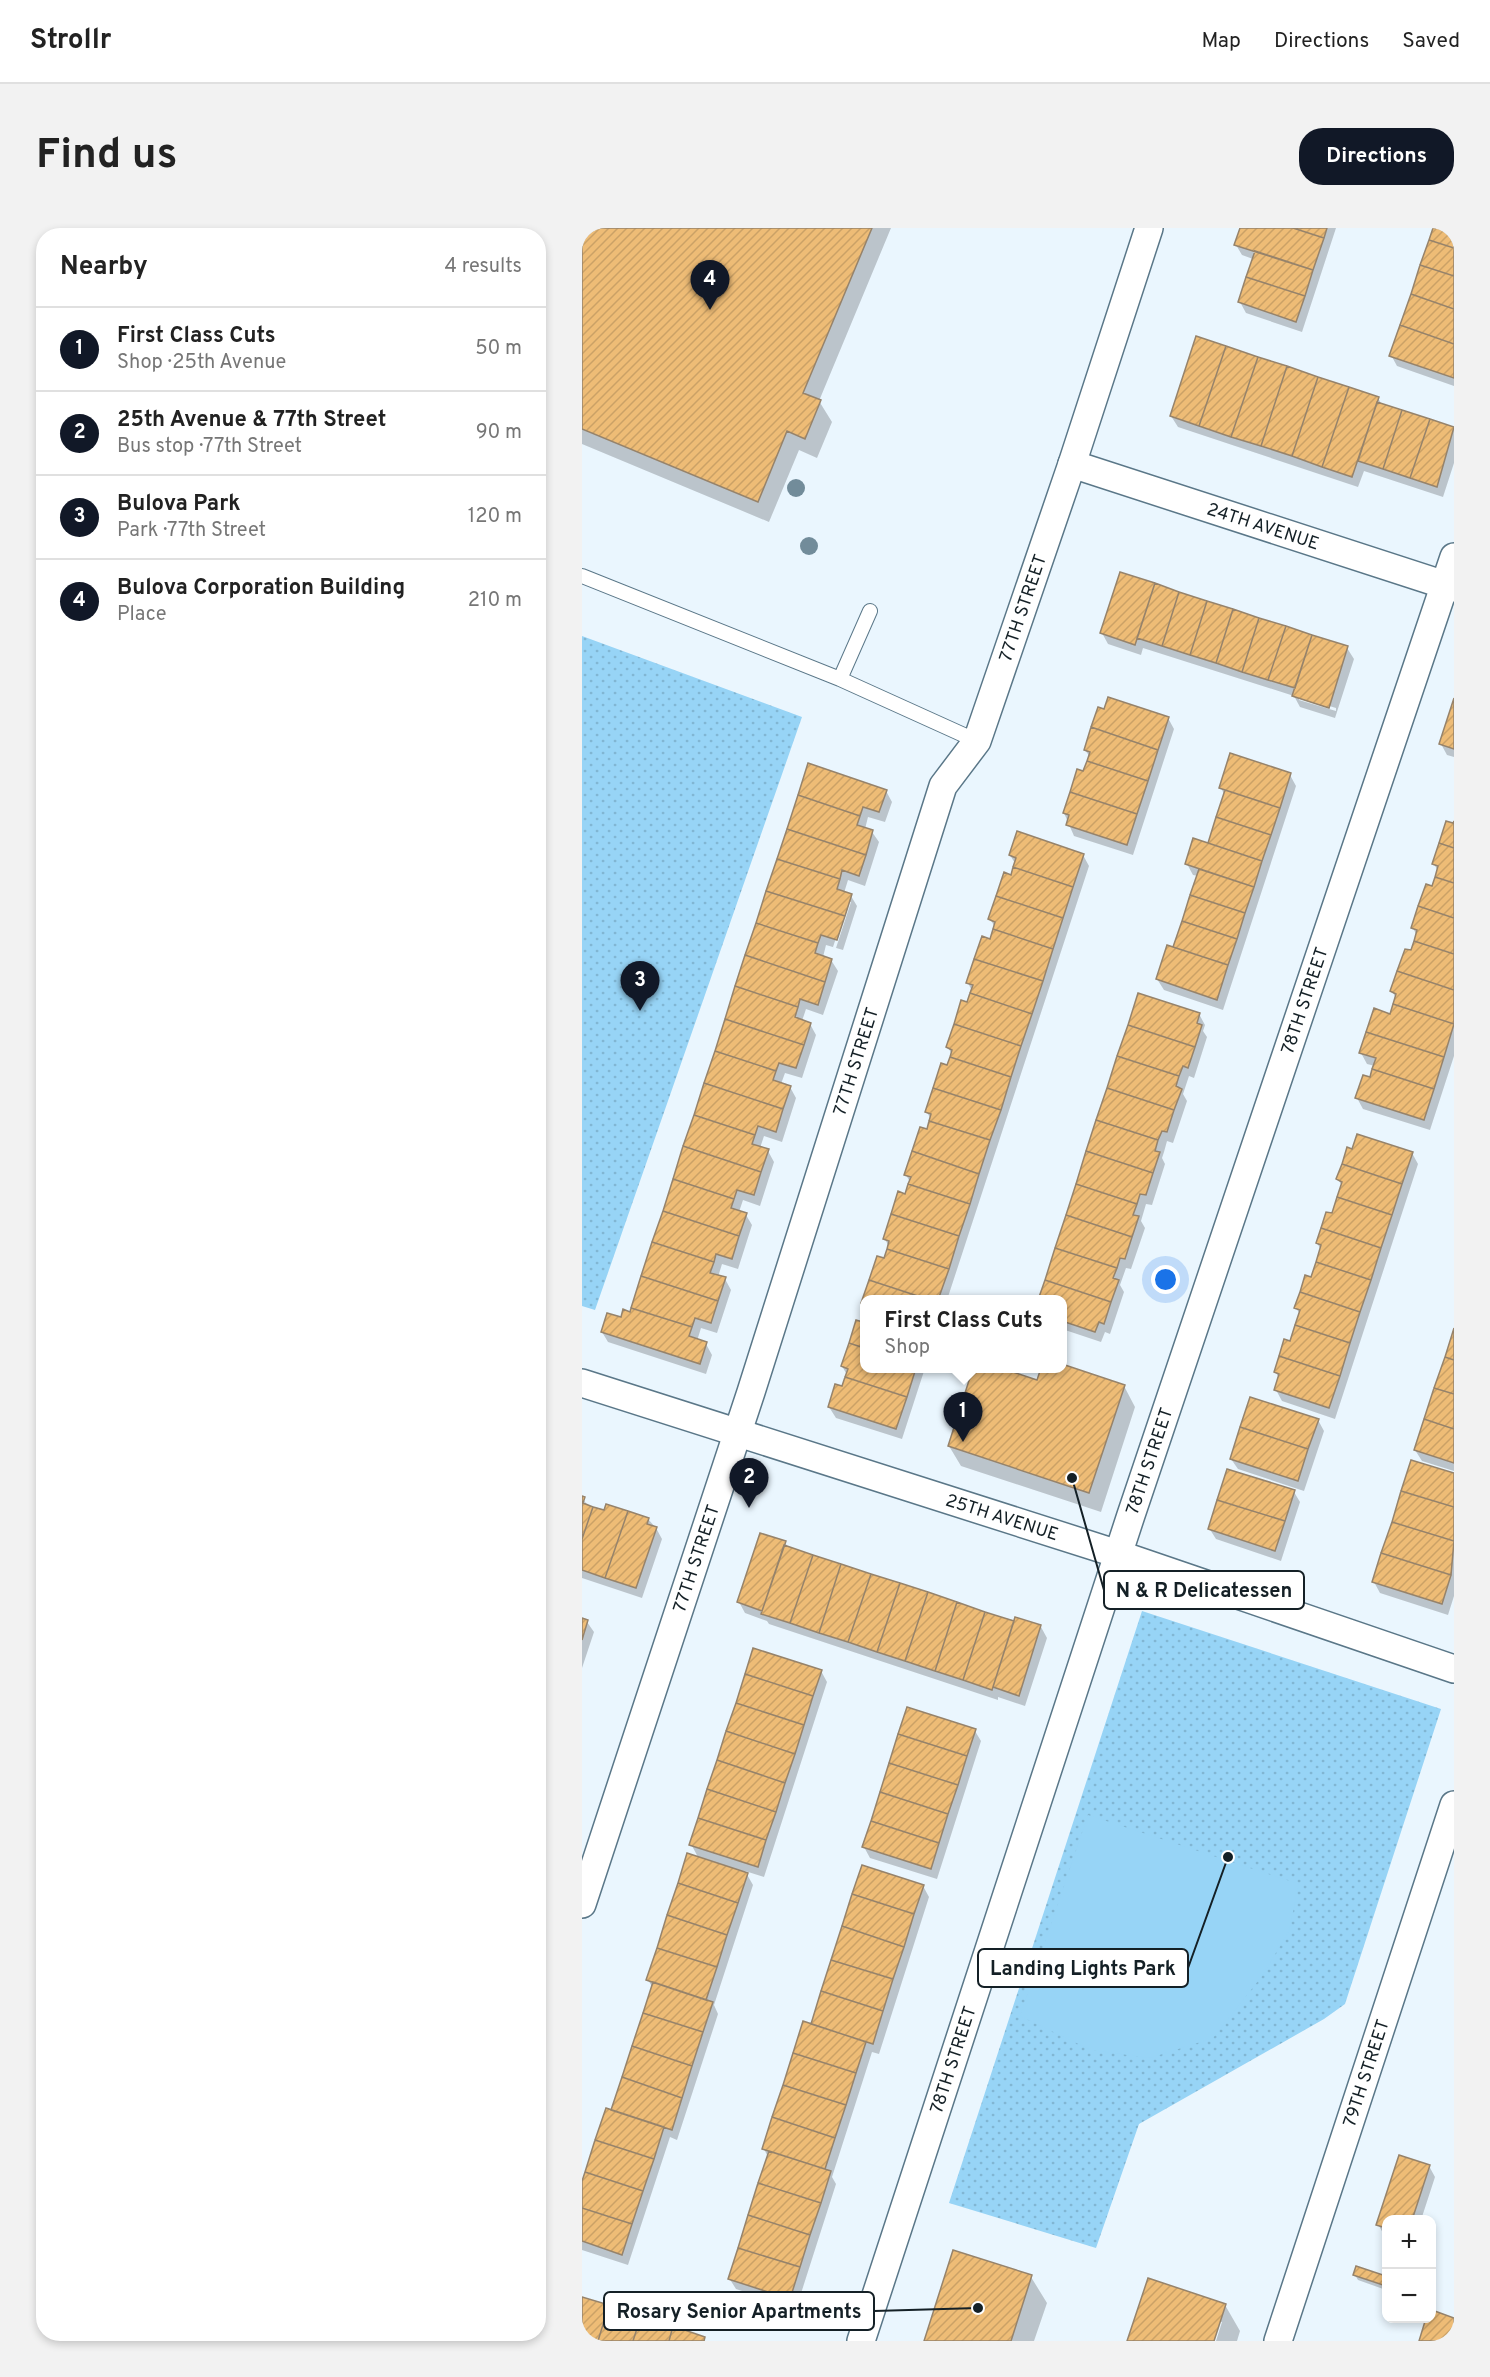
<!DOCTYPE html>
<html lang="en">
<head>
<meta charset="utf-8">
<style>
	body { margin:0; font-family:Overpass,sans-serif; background:#f2f2f2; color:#222 }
	.controls { position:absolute; right:18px; bottom:18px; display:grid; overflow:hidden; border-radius:12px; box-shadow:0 3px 9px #0003 }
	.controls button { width:54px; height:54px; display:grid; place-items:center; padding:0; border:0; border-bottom:2px solid #e0e0e0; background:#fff; color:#222; font:30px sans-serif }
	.you { position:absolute; left:584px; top:1052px; width:21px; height:21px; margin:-15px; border:4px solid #fff; border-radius:50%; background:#1a73e8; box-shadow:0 0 0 9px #1a73e833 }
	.badge { display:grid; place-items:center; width:39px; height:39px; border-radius:50%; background:#111827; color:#fff; font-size:20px; font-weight:700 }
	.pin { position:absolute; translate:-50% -50px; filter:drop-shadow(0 2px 3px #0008) }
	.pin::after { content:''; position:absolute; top:32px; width:21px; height:18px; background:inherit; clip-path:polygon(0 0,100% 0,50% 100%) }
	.popup { position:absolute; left:278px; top:1067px; width:207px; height:78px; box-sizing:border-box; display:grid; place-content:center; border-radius:12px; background:#fff; filter:drop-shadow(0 2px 4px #0005); font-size:20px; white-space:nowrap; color:#767676 }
	.popup b { font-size:22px; color:#222 }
	.popup::after { content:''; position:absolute; left:50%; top:100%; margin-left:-12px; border:12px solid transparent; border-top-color:#fff }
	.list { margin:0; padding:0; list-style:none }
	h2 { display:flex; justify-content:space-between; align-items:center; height:78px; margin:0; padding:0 24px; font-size:26px }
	h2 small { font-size:20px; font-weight:400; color:#767676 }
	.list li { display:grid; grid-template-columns:39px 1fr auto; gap:18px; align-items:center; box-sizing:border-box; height:84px; padding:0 24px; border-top:2px solid #e0e0e0 }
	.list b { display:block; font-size:22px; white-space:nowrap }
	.list p { margin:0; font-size:20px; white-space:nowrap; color:#767676 }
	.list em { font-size:20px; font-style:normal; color:#767676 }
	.map { position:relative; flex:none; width:872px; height:2113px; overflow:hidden; border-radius:24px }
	header { display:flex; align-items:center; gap:36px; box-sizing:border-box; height:84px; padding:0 30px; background:#fff; border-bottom:2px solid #e0e0e0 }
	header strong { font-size:28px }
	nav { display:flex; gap:33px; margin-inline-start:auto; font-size:21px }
	.intro { display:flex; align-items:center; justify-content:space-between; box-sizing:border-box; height:144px; padding:0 36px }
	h1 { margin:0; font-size:42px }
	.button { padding:15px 27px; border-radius:24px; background:#111827; color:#fff; font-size:21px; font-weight:700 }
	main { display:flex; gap:36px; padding:0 36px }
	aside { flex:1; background:#fff; border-radius:24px; box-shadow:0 3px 9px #0003 }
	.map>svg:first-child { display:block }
	.park { fill:url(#park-dots) }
	.pitch { fill:#97d4f6 }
	.shadow { fill:#0003; fill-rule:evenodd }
	.building { fill:url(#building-hatch); stroke:#96836b; stroke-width:1.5 }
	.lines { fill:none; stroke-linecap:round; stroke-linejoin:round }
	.service-casing { stroke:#5a7788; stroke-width:16 }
	.minor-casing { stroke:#5a7788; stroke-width:30 }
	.service { stroke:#fff; stroke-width:14 }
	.minor { stroke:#fff; stroke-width:27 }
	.tree { fill:#728c9a }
	.labels { text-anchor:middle; stroke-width:4.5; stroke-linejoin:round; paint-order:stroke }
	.street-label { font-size:18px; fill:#142026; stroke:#fff }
	.leader { fill:none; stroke:#142026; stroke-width:2 }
	.callout-dot { fill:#142026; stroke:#fff; stroke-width:2 }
	.callout { fill:#fff; stroke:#142026; stroke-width:2 }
	.callout-label { font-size:20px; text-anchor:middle; font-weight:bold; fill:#142026 }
</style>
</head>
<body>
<header>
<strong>Strollr</strong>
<nav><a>Map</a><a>Directions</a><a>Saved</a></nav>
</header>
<div class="intro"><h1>Find us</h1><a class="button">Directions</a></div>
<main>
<aside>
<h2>Nearby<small>4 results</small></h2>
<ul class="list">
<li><span class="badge">1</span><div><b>First Class Cuts</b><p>Shop · 25th Avenue</p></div><em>50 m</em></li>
<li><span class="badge">2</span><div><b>25th Avenue &amp; 77th Street</b><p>Bus stop · 77th Street</p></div><em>90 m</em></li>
<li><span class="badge">3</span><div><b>Bulova Park</b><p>Park · 77th Street</p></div><em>120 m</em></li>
<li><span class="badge">4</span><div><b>Bulova Corporation Building</b><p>Place</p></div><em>210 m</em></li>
</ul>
</aside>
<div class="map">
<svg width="872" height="2113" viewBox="0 0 872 2113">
	<defs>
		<pattern id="park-dots" width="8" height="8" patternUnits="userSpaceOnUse" patternTransform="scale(1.5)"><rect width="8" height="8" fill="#97d4f6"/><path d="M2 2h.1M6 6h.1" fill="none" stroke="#81b6d3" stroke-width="1.8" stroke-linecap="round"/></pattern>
		<pattern id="building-hatch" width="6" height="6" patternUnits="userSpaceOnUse" patternTransform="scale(1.5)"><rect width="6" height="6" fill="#eebc76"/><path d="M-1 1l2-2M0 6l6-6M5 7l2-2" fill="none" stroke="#cba166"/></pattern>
	</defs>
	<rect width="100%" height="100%" fill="#eaf6fe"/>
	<!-- park -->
	<path class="park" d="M0 408 220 489 13 1082 0 1078Z
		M560 1383 859 1481 763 1776 742 1791 557 1896 514 2020 367 1975Z"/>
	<!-- pitch -->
	<path class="pitch" d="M506 1587 717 1656 707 1703 680 1748 631 1810 568 1830 509 1822 438 1788Z"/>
	<!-- shadow -->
	<path class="shadow" d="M0 0H309L237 173 250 194 235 230 217 222 187 294 0 216Z
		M659 0H754L720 104 664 85 658 74 671 31 660 27 654 17Z
		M853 0H872V158L815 138 809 127Z
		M796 170 800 177 872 201V235L861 269 782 243 776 259 596 199 589 188Z
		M520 405 765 420 772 431 753 490 718 479 712 468 561 420 559 427 526 416ZM717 469 754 480V483L717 472Z
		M872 475V529L865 527 859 516Z
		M586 490 592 501 551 627 492 608 482 585 508 529 503 522Z
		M227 536 304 563 310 574 303 594 286 589 283 601 290 604 297 614 283 658 266 652 262 665 269 668 275 678 261 722 244 717 241 729 249 732 256 743 241 787 224 781 220 793 228 796 234 807 220 850 203 845 199 856 208 859 214 870 200 914 182 908 178 920 186 923 192 934 178 978 161 972 157 984 164 987 170 997 156 1041 140 1036 136 1049 143 1051 149 1062 135 1105 119 1100 115 1113 124 1116 130 1127 124 1146 26 1114 20 1104 48 1086ZM266 674H269L254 720 251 719Z
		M708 547 714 558 641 782 582 762 575 751 592 721 616 648 611 647 605 636 626 617 643 568 639 560Z
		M872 597V828L848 902 781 881 775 870 789 851 793 838 785 836 779 825 809 788 814 770 810 763 830 724 835 708 831 700 856 643 852 636Z
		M428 627H501L507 638 365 1072H282V1076L281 1074 296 1029 303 1032 307 1019 303 1011 328 954 324 947 346 903 349 891 344 883 366 839 370 827 366 819 390 763 386 755 409 712 413 699 408 691 434 637Z
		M617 786 623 797 621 803 625 809 612 850 607 848 601 866 605 873 591 915 585 913 582 924 580 930 583 936 570 977 564 976 559 993 563 1000 549 1041 544 1040 538 1057 542 1064 528 1106 523 1104 519 1114 480 1101V1072Z
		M830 925 836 936 753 1191 700 1173 694 1162 697 1150 693 1143 709 1115 718 1086 714 1080 730 1051 739 1022 735 1015 751 987 760 958 756 951Z
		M282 1096V1140H343L320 1211 254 1190 247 1179 261 1160 265 1147 260 1138Z
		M872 1105V1243L840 1233 833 1222Z
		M480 1138 542 1158 553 1179 519 1284 379 1238 367 1218 456 1154 480 1140Z
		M736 1192 742 1203 722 1263 656 1241 649 1231Z
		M872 1247V1368L866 1387 798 1365 792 1354Z
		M712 1264 718 1274 699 1333 634 1311 627 1300Z
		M0 1270 7 1279 66 1291 74 1300 80 1311 60 1370 0 1350Z
		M203 1314 206 1320 403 1385 459 1399 465 1410 443 1478 416 1469V1472L187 1396 185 1393 163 1385 157 1374Z
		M0 1392 5 1394 12 1404 0 1440Z
		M239 1443 245 1454 182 1649 163 1643 171 1657 132 1777 136 1786 95 1912 88 1909 46 2037 0 2022V1958L30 1884 71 1760 66 1752 117 1631 109 1616Z
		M393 1503 399 1513 355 1651 288 1630 282 1619Z
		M341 1658 347 1669 297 1826 290 1824 250 1949 254 1956 214 2081 154 2061 147 2050 186 1929 182 1921 230 1798Z
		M847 1938 853 1949 839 1992H804V2008L802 2007 796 1996Z
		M775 2040 804 2049V2062L776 2052 773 2047Z
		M449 2049 465 2075 452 2113H344Z
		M643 2077 658 2103 655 2113H634L640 2094H637L630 2113H547Z"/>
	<!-- building -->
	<path class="building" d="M0 0H290L221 165 239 172 223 211 205 203 176 274 0 201Z
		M658 0H711L742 10 731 42 652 17Z
		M711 0H745L742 10Z
		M851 0H872V20L847 12Z
		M847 12 872 20V48L838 37Z
		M673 23 731 42 723 68 664 49Z
		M838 37 872 48V81L829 66Z
		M664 49 723 68 714 94 656 74Z
		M829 66 872 81V116L818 97Z
		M818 97 872 116V150L807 128Z
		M614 108 644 118 617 198 588 188Z
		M644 118 676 129 649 209 617 198Z
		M676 129 705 138 679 218 649 209Z
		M705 138 736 149 710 228 679 218Z
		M736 149 767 159 740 239 710 228Z
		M767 159 797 169 770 249 740 239Z
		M795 174 820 182 801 241 776 233Z
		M820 182 848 191 828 250 801 241Z
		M848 191 872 199 855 259 828 250Z
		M538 344 573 355 553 417 518 405Z
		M573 355 597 364 580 418 555 410Z
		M597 364 625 373 608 427 580 418Z
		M625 373 651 381 634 435 608 427Z
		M651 381 677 390 660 444 634 435Z
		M677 390 704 398 686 452 660 444Z
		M704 398 730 407 713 460 686 452Z
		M730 407 766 418 747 480 710 468Z
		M526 469 587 489 576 522 509 499 516 479 522 481Z
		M872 470V521L857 516Z
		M509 499 576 522 566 553 505 533 508 524 502 522Z
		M648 525 709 545 698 580 637 560Z
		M505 533 566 553 555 586 488 564 495 541 501 543Z
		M226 535 305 562 297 584 281 579 278 588 216 567Z
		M643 562 698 580 689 607 634 589Z
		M488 564 555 586 545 617 484 597 487 587 481 585Z
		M216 567 278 588 275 597 291 602 284 627 205 601Z
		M634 589 689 607 680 633 626 615Z
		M864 593 871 595 872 593V620L857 615Z
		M205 601 284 627 277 648 260 642 258 651 195 631Z
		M435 603 502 626 491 659 431 639 434 630 427 627Z
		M611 610 680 633 672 659 603 636Z
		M857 615 872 620V655L853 649 856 638 850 636Z
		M195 631 258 651 255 661 270 666 263 688 184 663Z
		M431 639 491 659 481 690 414 668 422 644 429 647Z
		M617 641 672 659 663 685 608 667Z
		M853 649 872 655V690L836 678 844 656 850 658Z
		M184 663 263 688 255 712 239 707 236 715 174 695Z
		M608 667 663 685 655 711 600 693Z
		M414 668 481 690 471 721 411 701 413 694 406 691Z
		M836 678 872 690V726L832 713 835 702 829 700Z
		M600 693 655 711 646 737 591 719Z
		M174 695 236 715 233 725 250 731 243 754 163 727Z
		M411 701 471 721 461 753 392 731 400 708 408 711Z
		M832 713 872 726V762L815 743 823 721 829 722Z
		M585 717 646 737 635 772 574 751Z
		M163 727 243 754 236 777 218 771 216 779 153 758Z
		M392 731 461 753 450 786 388 765 391 757 384 755Z
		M815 743 872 762V796L811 776 814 766 808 763Z
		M153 758 216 779 213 789 229 795 222 817 143 791Z
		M388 765 450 786 439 818 372 796 379 772 385 774Z
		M556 765 618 785 615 795 620 797 613 819 546 797Z
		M811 776 872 796 862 829 784 804 792 780 808 786Z
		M143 791 222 817 214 840 197 835 194 843 133 823Z
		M372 796 439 818 429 849 368 829 370 822 364 819Z
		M546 797 613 819 606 840 601 838 597 848 535 828Z
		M784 804 862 829 852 861 790 841 794 830 777 825Z
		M133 823 194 843 191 852 209 858 201 881 122 855Z
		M535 828 597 848 594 858 600 861 592 882 525 860Z
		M368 829 429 849 419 882 351 860 359 835 365 837Z
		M790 841 852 861 842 892 773 870 781 847 788 849Z
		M122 855 201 881 194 904 176 898 173 907 112 887Z
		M351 860 419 882 408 912 347 893 349 886 343 884Z
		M525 860 592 882 585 904 580 903 576 912 514 892Z
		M112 887 173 907 170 916 187 921 179 944 101 918Z
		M514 892 576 912 573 923 578 924 571 945 504 923Z
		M347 893 408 912 397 946 330 923 338 899 345 901Z
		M775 906 831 924 820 956 760 936 765 919 770 921Z
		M101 918 179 944 172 967 155 962 152 971 91 951Z
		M330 923 397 946 388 976 326 956 329 949 322 947Z
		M504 923 571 945 564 967 558 966 555 976 494 956Z
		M760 936 820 956 810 987 755 969 760 954 754 951Z
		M91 951 152 971 149 980 165 985 157 1008 81 983Z
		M326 956 388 976 377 1008 309 986 316 963 323 966Z
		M494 956 555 976 551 987 557 988 550 1009 484 987Z
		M755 969 810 987 799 1020 739 1000 744 984 750 985Z
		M81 983 157 1008 150 1031 134 1026 132 1034 70 1014Z
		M309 986 377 1008 367 1041 305 1021 307 1013 301 1011Z
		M484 987 550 1009 543 1031 538 1030 535 1040 473 1020Z
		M739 1000 799 1020 789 1052 734 1034 739 1017 734 1015Z
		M70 1014 132 1034 128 1045 144 1049 136 1073 59 1048Z
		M473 1020 535 1040 531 1050 537 1052 529 1074 463 1052Z
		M305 1021 367 1041 356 1072H348L287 1052 295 1028 302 1030Z
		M734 1034 789 1052 778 1084 718 1064 723 1047 729 1049Z
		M59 1048 136 1073 129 1095 113 1090 110 1099 49 1080Z
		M287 1052 348 1072H282V1075H279Z
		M463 1052 529 1074 522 1096 517 1094 513 1104 480 1093V1072H456Z
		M718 1064 778 1084 768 1115 713 1097 718 1082 712 1080Z
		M49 1080 110 1099 107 1108 125 1114 118 1136 19 1104 25 1085 39 1089 41 1081 48 1084Z
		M274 1092 281 1094 282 1092V1120L267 1115Z
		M713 1097 768 1115 758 1148 697 1128 702 1111 708 1113Z
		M872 1100V1132L863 1129Z
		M267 1115 282 1120V1140H334L325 1169 263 1149 266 1141 259 1138Z
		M697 1128 758 1148 747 1180 692 1162 697 1146 692 1144Z
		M863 1129 872 1132V1166L852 1160Z
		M480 1136 543 1157 507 1265 366 1218 391 1140H419L455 1152 459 1140H480Z
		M263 1149 325 1169 314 1201 246 1179 253 1156 260 1158Z
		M852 1160 872 1166V1201L842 1191Z
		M668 1169 737 1191 726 1221 658 1199Z
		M842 1191 872 1201V1235L832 1222Z
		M658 1199 726 1221 716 1253 648 1231Z
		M829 1232 872 1245V1279L819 1263Z
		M645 1241 713 1262 703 1293 635 1272Z
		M819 1263 872 1279V1313L810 1294Z
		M0 1268 3 1269 1 1275 11 1279 0 1311Z
		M635 1272 703 1293 693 1323 626 1301Z
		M24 1276 46 1283 23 1350 0 1342V1311L11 1279 22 1282Z
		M46 1283 67 1290 65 1296 75 1299 54 1360 23 1350Z
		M810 1294 872 1313 869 1347 799 1325Z
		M178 1305 204 1313 180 1383 155 1374Z
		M202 1317 231 1327 208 1395 179 1386Z
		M799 1325 869 1347 860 1376 790 1354Z
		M231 1327 259 1336 237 1405 208 1395Z
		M259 1336 289 1346 266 1414 237 1405Z
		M289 1346 318 1355 295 1424 266 1414Z
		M318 1355 346 1364 323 1433 295 1424Z
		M346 1364 375 1374 353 1443 323 1433Z
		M375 1374 403 1384 381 1452 353 1443Z
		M403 1384 432 1393 410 1462 381 1452Z
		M433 1389 459 1397 437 1468 411 1459Z
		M0 1390 6 1392 0 1412Z
		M171 1420 240 1442 231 1468 163 1446Z
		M163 1446 231 1468 222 1497 154 1475Z
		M154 1475 222 1497 213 1526 144 1503Z
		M325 1479 394 1501 385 1528 316 1506Z
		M144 1503 213 1526 203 1555 135 1532Z
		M316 1506 385 1528 376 1557 307 1535Z
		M135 1532 203 1555 194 1584 125 1561Z
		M307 1535 376 1557 366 1586 298 1564Z
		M125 1561 194 1584 184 1612 116 1590Z
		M298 1564 366 1586 357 1615 289 1593Z
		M116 1590 184 1612 176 1639 107 1617Z
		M289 1593 357 1615 349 1641 280 1619Z
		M105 1625 166 1645 156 1675 96 1655Z
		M280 1637 342 1657 332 1686 270 1666Z
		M96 1655 156 1675 145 1707 85 1687Z
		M270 1666 332 1686 322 1719 260 1698Z
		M85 1687 145 1707 135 1739 75 1720Z
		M260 1698 322 1719 311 1751 249 1732Z
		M75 1720 135 1739 124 1772 64 1752Z
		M249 1732 311 1751 301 1783 239 1763Z
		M71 1754 131 1774 121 1804 61 1785Z
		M239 1763 301 1783 291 1816 229 1796Z
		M61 1785 121 1804 110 1838 50 1818Z
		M221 1793 284 1814 274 1845 211 1825Z
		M50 1818 110 1838 100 1870 40 1849Z
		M211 1825 274 1845 264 1877 201 1857Z
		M40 1849 100 1870 90 1902 29 1882Z
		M201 1857 264 1877 253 1910 190 1889Z
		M24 1880 82 1899 72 1931 13 1912Z
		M190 1889 253 1910 243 1941 180 1921Z
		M13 1912 72 1931 61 1963 3 1944Z
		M187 1923 249 1943 239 1975 176 1955Z
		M817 1927 848 1937 830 1992H804V2000L794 1997Z
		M3 1944 61 1963 50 1996 0 1980V1953Z
		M176 1955 239 1975 228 2007 166 1987Z
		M0 1980 50 1996 40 2027 0 2013Z
		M166 1987 228 2007 218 2039 156 2020Z
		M156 2020 218 2039 208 2071 146 2051Z
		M371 2022 450 2047 429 2113H342Z
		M774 2038 804 2048V2058L771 2047Z
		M566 2050 644 2076 632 2113H545Z
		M0 2069 27 2077 16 2113H0Z
		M27 2077 59 2088 51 2113H16Z
		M850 2082 872 2090V2113H837L844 2090H850Z
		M59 2088 91 2098 87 2113H51Z
		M91 2098 123 2109 122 2113H87Z"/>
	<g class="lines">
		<defs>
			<path id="service" d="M0 348 258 451 395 513
				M258 451 288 383"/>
			<g id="minor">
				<path id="s1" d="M490 236 872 360"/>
				<path id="s2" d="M0 1155 536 1326 872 1441"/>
				<path id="s3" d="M0 1676 169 1164 361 558 395 513 490 236 567 0"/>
				<path id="s4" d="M279 2113 549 1287 872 329"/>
				<path id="s5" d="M696 2113 872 1577"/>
			</g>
		</defs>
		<!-- service casing -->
		<use href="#service" class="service-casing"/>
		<!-- minor casing -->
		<use href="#minor" class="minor-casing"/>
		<!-- service -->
		<use href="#service" class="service"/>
		<!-- minor -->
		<use href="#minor" class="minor"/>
	</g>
	<!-- trees -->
	<g class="tree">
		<circle cx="214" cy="260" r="9"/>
		<circle cx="227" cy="318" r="9"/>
	</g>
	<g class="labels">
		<!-- street labels -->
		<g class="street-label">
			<text dy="6" stroke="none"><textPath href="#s1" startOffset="201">24TH AVENUE</textPath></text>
			<text dy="6" stroke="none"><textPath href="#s3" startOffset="1372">77TH STREET</textPath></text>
			<text dy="6" stroke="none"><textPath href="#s4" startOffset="1412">78TH STREET</textPath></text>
			<text dy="6" stroke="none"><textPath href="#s3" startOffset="886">77TH STREET</textPath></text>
			<text dy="6" stroke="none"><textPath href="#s4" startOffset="926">78TH STREET</textPath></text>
			<text dy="6" stroke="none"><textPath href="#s2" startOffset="441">25TH AVENUE</textPath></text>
			<text dy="6" stroke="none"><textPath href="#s3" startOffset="364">77TH STREET</textPath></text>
			<text dy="6" stroke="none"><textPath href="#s4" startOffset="296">78TH STREET</textPath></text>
			<text dy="6" stroke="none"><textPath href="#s5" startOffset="282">79TH STREET</textPath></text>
		</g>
	</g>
	<!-- callouts -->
	<path class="leader" d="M490 1250L522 1362M646 1629L606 1740M396 2080L292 2083"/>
	<g class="callout-dot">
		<circle cx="490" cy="1250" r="6"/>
		<circle cx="646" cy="1629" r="6"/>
		<circle cx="396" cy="2080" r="6"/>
	</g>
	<g class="callout">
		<rect x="522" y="1343" width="200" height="38" rx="6"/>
		<rect x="396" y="1721" width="210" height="38" rx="6"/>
		<rect x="22" y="2064" width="270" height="38" rx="6"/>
	</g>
	<g class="callout-label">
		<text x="622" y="1369">N &amp; R Delicatessen</text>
		<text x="501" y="1747">Landing Lights Park</text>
		<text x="157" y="2090">Rosary Senior Apartments</text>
	</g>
</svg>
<div class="controls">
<button>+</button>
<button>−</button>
</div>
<div class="you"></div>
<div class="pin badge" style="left:381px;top:1214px">1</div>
<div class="popup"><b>First Class Cuts</b>Shop</div>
<div class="pin badge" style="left:167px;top:1280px">2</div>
<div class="pin badge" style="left:58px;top:783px">3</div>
<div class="pin badge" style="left:128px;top:82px">4</div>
</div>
</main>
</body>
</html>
